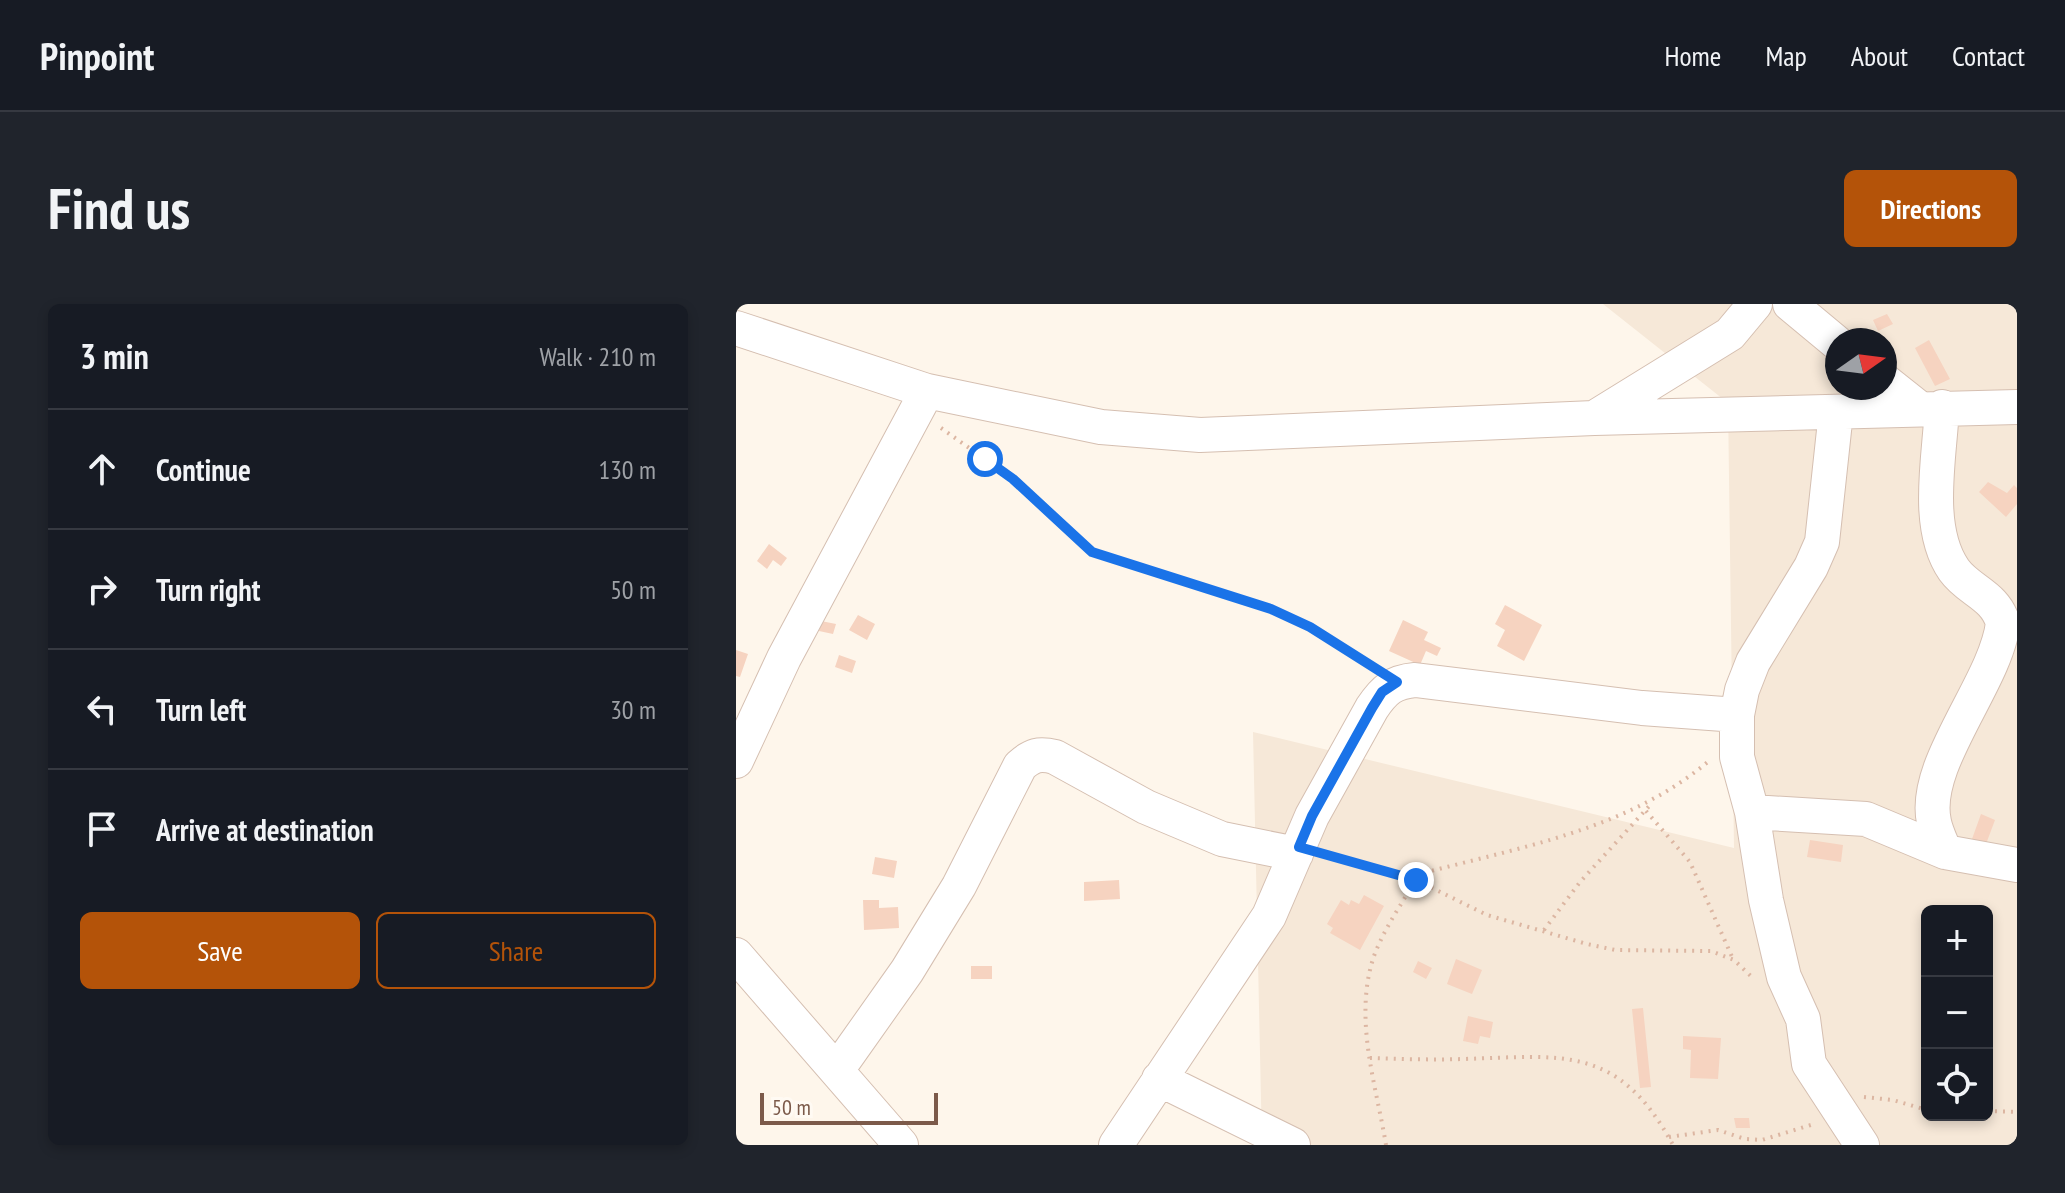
<!DOCTYPE html>
<html lang="en">
<head>
<meta charset="utf-8">
<style>
	body { margin:0; font-family:"PT Sans Narrow",sans-serif; background:#20242c; color:#f1f3f6 }
	.controls { position:absolute; right:24px; bottom:24px; display:grid; overflow:hidden; border-radius:12px; box-shadow:0 4px 12px #0003 }
	.controls button { width:72px; height:72px; display:grid; place-items:center; padding:0; border:0; border-bottom:2px solid #363941; background:#171b24; color:#f1f3f6; font:40px sans-serif }
	.compass { position:absolute; left:1089px; top:24px; width:72px; height:72px; border-radius:50%; background:#171b24; box-shadow:0 4px 12px #0003; rotate:76deg }
	.scale { position:absolute; left:24px; bottom:20px; width:178px; box-sizing:border-box; padding-left:8px; border:4px solid #7c5a4a; border-top:0; font-size:22px; line-height:28px; white-space:nowrap; color:#7c5a4a; -webkit-text-stroke:6px #fffaf3; paint-order:stroke }
	.stop { position:absolute; width:24px; height:24px; margin:-18px; border:6px solid #1a73e8; border-radius:50%; background:#fff }
	.stop.end { background:#1a73e8; border-color:#fff; box-shadow:0 2px 8px #0008 }
	.list { margin:0; padding:0; list-style:none }
	h2 { display:flex; justify-content:space-between; align-items:center; height:104px; margin:0; padding:0 32px; font-size:34px }
	h2 small { font-size:26px; font-weight:400; color:#9ea1a6 }
	.list li { display:grid; grid-template-columns:52px 1fr auto; gap:24px; align-items:center; box-sizing:border-box; height:120px; padding:0 32px; border-top:2px solid #363941 }
	.list b { display:block; font-size:30px; white-space:nowrap }
	.list em { font-size:26px; font-style:normal; color:#9ea1a6 }
	.actions { display:flex; gap:16px; padding:24px 32px }
	.actions a { flex:1; padding:18px 0; border:2px solid #b45309; border-radius:12px; text-align:center; font-size:28px; color:#b45309 }
	.actions .main { background:#b45309; color:#fff }
	.icon { flex:none; width:44px; height:44px; fill:none; stroke:currentColor; stroke-width:2; stroke-linecap:round; stroke-linejoin:round }
	.map { position:relative; flex:none; width:1281px; height:841px; overflow:hidden; border-radius:12px }
	header { display:flex; align-items:center; gap:48px; box-sizing:border-box; height:112px; padding:0 40px; background:#171b24; border-bottom:2px solid #363941 }
	header strong { font-size:38px }
	nav { display:flex; gap:44px; margin-inline-start:auto; font-size:28px }
	.intro { display:flex; align-items:center; justify-content:space-between; box-sizing:border-box; height:192px; padding:0 48px }
	h1 { margin:0; font-size:56px }
	.button { padding:20px 36px; border-radius:12px; background:#b45309; color:#fff; font-size:28px; font-weight:700 }
	main { display:flex; gap:48px; padding:0 48px }
	aside { flex:1; background:#171b24; border-radius:12px; box-shadow:0 4px 12px #0003 }
	.map>svg:first-child { display:block }
	.residential { fill:#f6e8d8; fill-rule:evenodd }
	.building { fill:#f6d3c0 }
	.lines { fill:none; stroke-linecap:round; stroke-linejoin:round }
	.minor-casing { stroke:#d5bfb1; stroke-width:36 }
	.path { stroke:#dcb6a2; stroke-width:4; stroke-dasharray:2 6; stroke-linecap:butt }
	.minor { stroke:#fff; stroke-width:34 }
	.route { stroke:#1a73e8; stroke-width:10 }
</style>
</head>
<body>
<header>
<strong>Pinpoint</strong>
<nav><a>Home</a><a>Map</a><a>About</a><a>Contact</a></nav>
</header>
<div class="intro"><h1>Find us</h1><a class="button">Directions</a></div>
<main>
<aside>
<h2>3 min<small>Walk · 210 m</small></h2>
<ul class="list">
<li><svg class="icon" aria-label="ahead" viewBox="0 0 24 24"><path d="M12 20V5M6 11l6-6 6 6"/></svg><div><b>Continue</b></div><em>130 m</em></li>
<li><svg class="icon" aria-label="right" viewBox="0 0 24 24"><path d="M7 20v-9h11M14 6l5 5-5 5"/></svg><div><b>Turn right</b></div><em>50 m</em></li>
<li><svg class="icon" aria-label="left" viewBox="0 0 24 24"><path d="M17 20v-9H6M10 6l-5 5 5 5"/></svg><div><b>Turn left</b></div><em>30 m</em></li>
<li><svg class="icon" aria-label="arrive" viewBox="0 0 24 24"><path d="M6 21V4h12l-3 4 3 4H6"/></svg><div><b>Arrive at destination</b></div></li>
</ul>
<div class="actions"><a class="main">Save</a><a>Share</a></div>
</aside>
<div class="map">
<svg width="1281" height="841" viewBox="0 0 1281 841">
	<rect width="100%" height="100%" fill="#fef6eb"/>
	<!-- residential -->
	<path class="residential" d="M867 0H1281V841H526L517 428 998 544 992 99ZM1101 36H1149V84H1101ZM1191 607H1251V811H1191Z"/>
	<!-- building -->
	<path class="building" d="M1151 10 1157 20 1142 27 1137 16Z
		M1193 36 1214 75 1199 82 1179 44Z
		M1252 178 1271 189 1278 181 1281 184V200L1270 213 1243 188Z
		M33 240 51 254 45 262 37 256 31 265 21 257Z
		M769 301 806 321 788 357 761 342 769 326 759 320Z
		M122 311 139 320 131 336 113 326Z
		M667 316 692 328 688 336 705 344 701 352 690 347 684 361 653 347Z
		M85 317 100 320 97 330 83 327Z
		M0 346 12 350 4 373 0 372Z
		M103 351 120 357 116 369 99 363Z
		M1245 510 1259 516 1250 540 1236 535Z
		M1074 536 1107 541 1105 558 1071 553Z
		M139 553 161 557 158 574 136 570Z
		M383 576 384 595 348 597V578Z
		M628 591 648 602 624 646 594 629 597 624 591 620 605 596 613 601 615 596 623 600Z
		M127 596H143V604L162 603 163 624 128 626Z
		M720 655 746 666 736 690 711 680Z
		M682 657 696 664 690 675 677 668Z
		M235 662H256V675H235Z
		M907 704 915 783 904 784 896 705Z
		M732 712 757 718 754 734 744 732 742 740 727 737Z
		M947 732 985 734 982 775 954 774 955 746 947 745Z
		M998 814H1013L1014 824H1000Z"/>
	<g class="lines">
		<defs>
			<path id="minor" d="M1054 0 1101 39
				M0 24 191 87 365 123 464 131 858 114 1281 103
				M1149 77 1183 104
				M1206 103C1204 152 1188 223 1218 266 1233 287 1259 291 1267 319 1260 379 1185 460 1198 518 1200 528 1205 538 1209 548
				M1100 108 1086 238 1075 263 1017 358 1006 386 1001 411V453L1016 508 1030 596 1048 673 1067 715 1073 760 1126 841
				M858 114 994 30 1019 0
				M0 457 48 354 191 87
				M1016 508 1130 515 1209 548 1281 561
				M0 651 165 841
				M101 766 171 667 223 582 284 462C296 451 303 449 319 453L410 503 486 535 560 550
				M423 775 557 841
				M380 841 533 612 576 512 636 404C648 386 657 378 679 376L906 404 1001 411"/>
		</defs>
		<!-- minor casing -->
		<use href="#minor" class="minor-casing"/>
		<!-- path -->
		<path class="path" d="M205 124 277 175 356 248 535 305 574 323 635 361
			M910 507 954 558 997 655
			M589 549 680 576 751 611 851 640 879 646 975 647 998 656 1018 675
			M673 573C777 544 890 528 974 456
			M808 626 844 578 916 499
			M634 754C664 755 696 756 727 755 827 752 882 740 937 841
			M1128 793 1157 796 1191 806
			M1251 807 1281 808
			M1203 811H1229
			M933 833 982 826 1009 835 1026 836 1078 820
			M650 841C640 780 617 714 638 652 648 625 665 601 679 577"/>
		<!-- minor -->
		<use href="#minor" class="minor"/>
	</g>
	<g class="lines">
		<!-- route -->
		<path class="route" d="M249 155 277 175 356 248 535 305 574 323 661 378 646 388 636 404 576 512 563 543 680 576"/>
	</g>
</svg>
<div class="controls">
<button>+</button>
<button>−</button>
<button><svg class="icon" aria-label="locate" viewBox="0 0 24 24"><circle cx="12" cy="12" r="6"/><path d="M12 2v4M12 18v4M2 12h4M18 12h4"/></svg></button>
</div>
<svg class="compass" viewBox="-18 -18 36 36"><path d="M0-13l5 13h-10z" fill="#e53935"/><path d="M0 13l5-13h-10z" fill="#9ea1a6"/></svg>
<div class="scale">50 m</div>
<div class="stop" style="left:249px;top:155px"></div>
<div class="stop end" style="left:680px;top:576px"></div>
</div>
</main>
</body>
</html>
